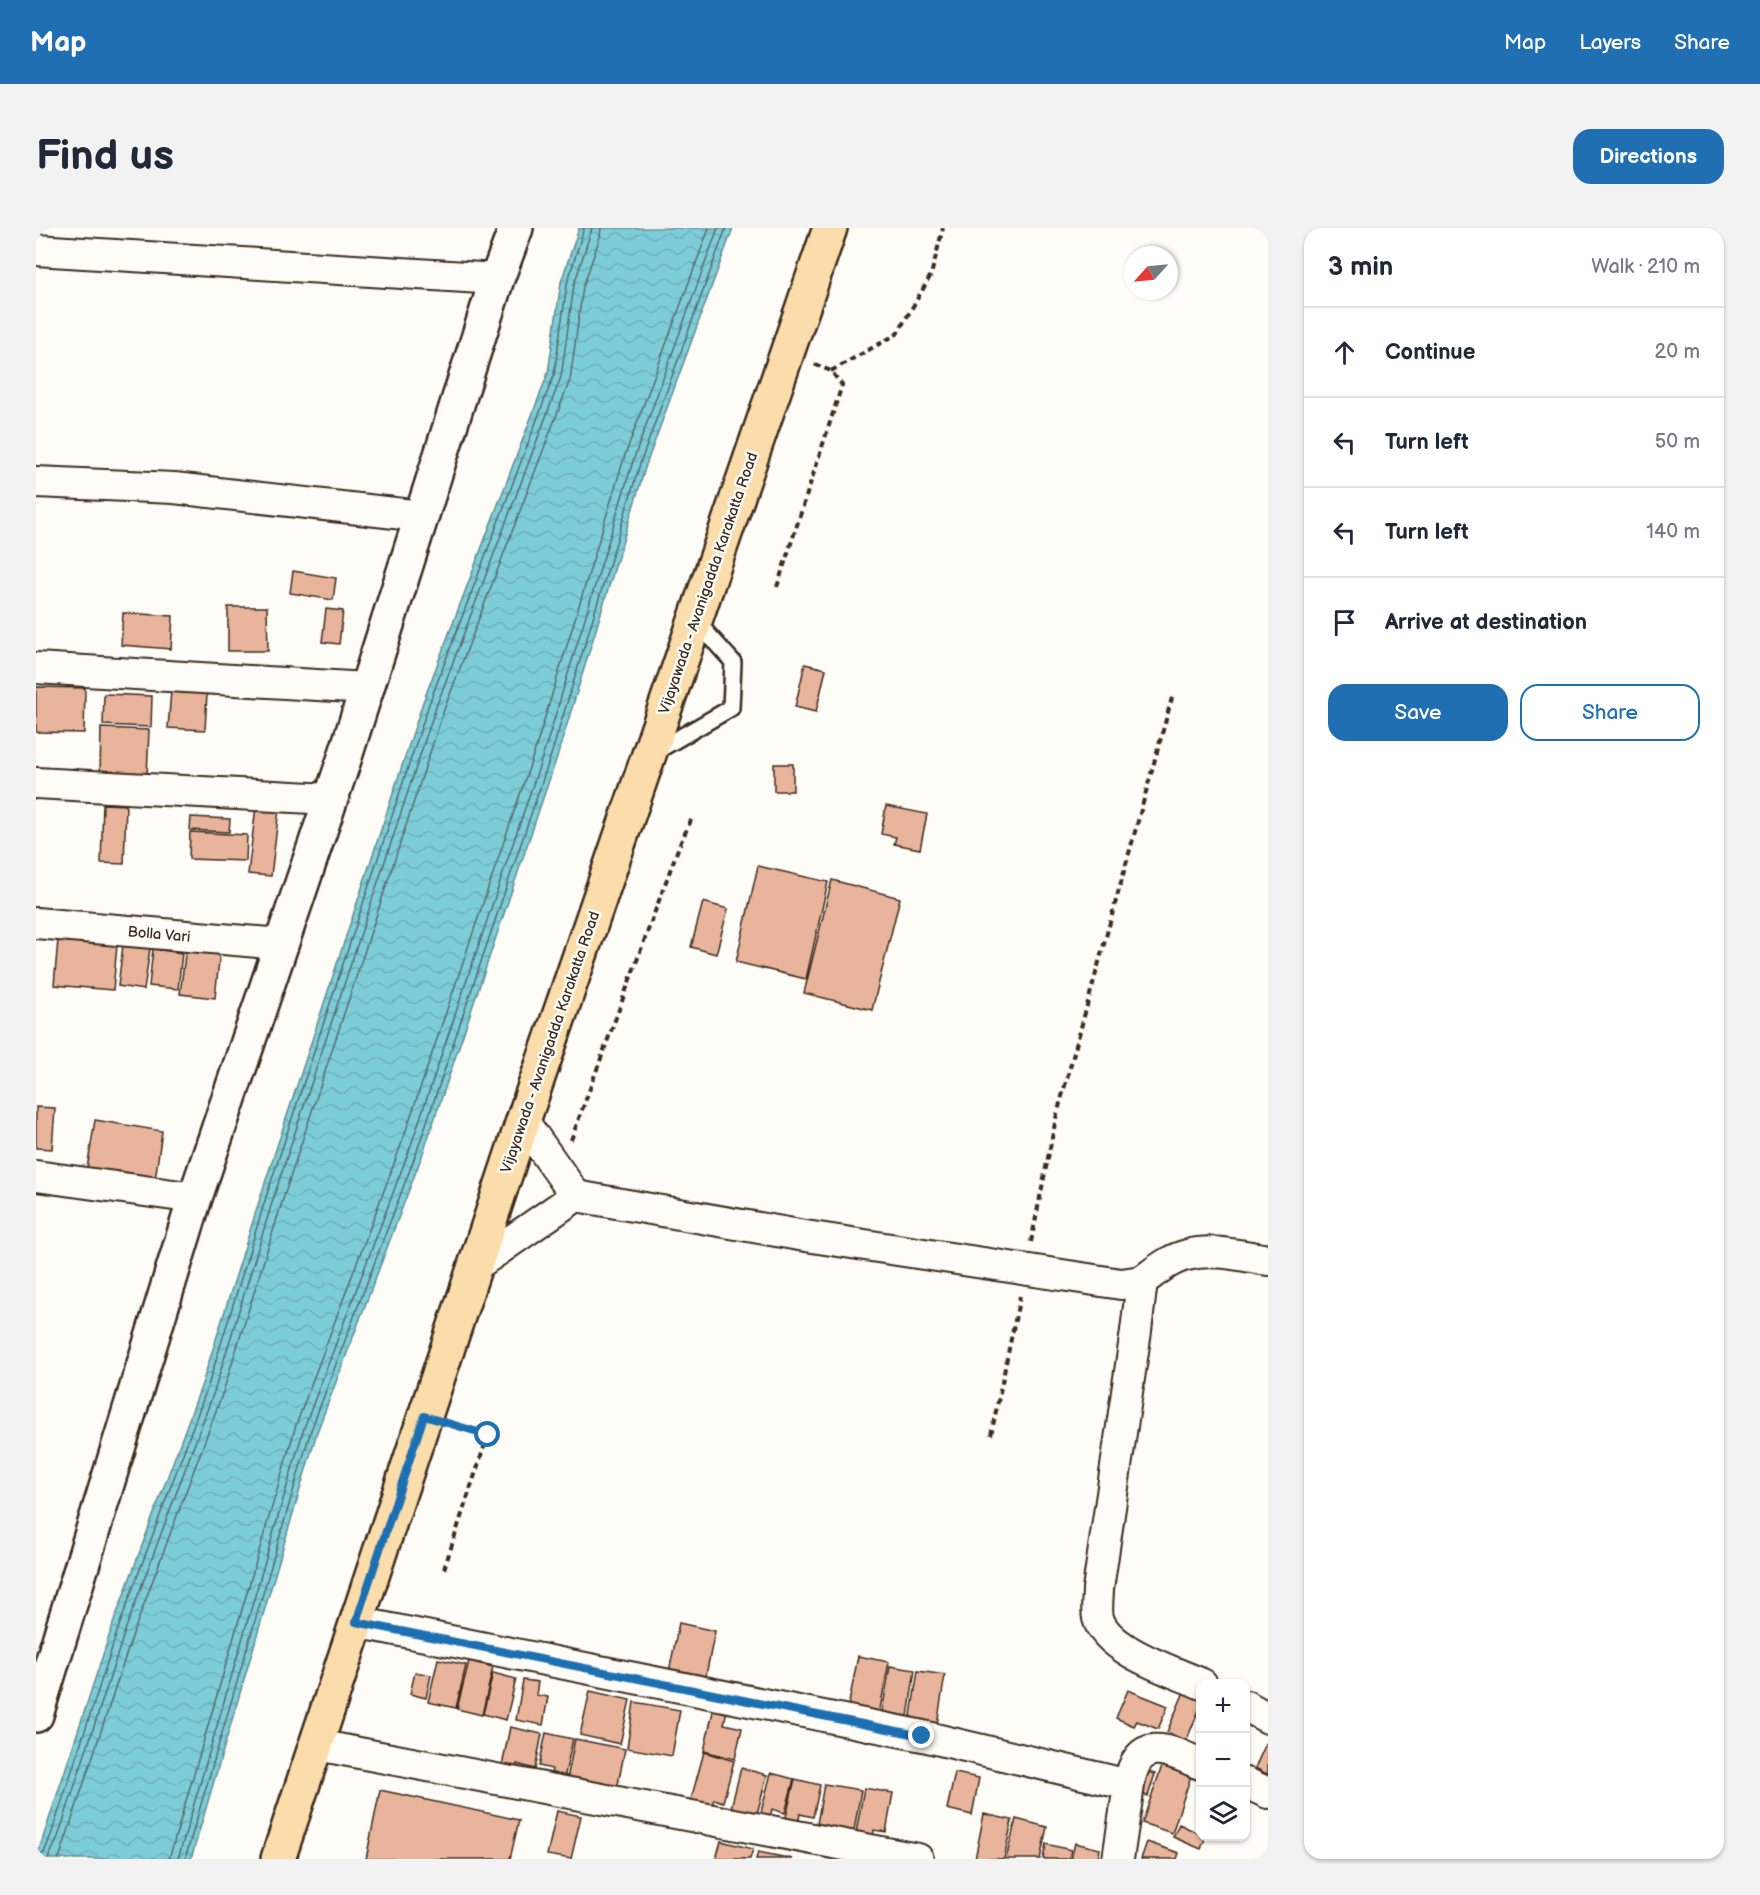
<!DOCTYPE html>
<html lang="en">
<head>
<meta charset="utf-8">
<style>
	body { margin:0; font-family:"Balsamiq Sans",sans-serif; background:#f2f2f3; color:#1f2937 }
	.controls { position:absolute; right:18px; bottom:18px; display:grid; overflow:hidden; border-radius:12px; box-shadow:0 2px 4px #0004 }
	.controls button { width:54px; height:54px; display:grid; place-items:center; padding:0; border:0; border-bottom:2px solid #e0e1e3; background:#fff; color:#1f2937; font:30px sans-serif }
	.compass { position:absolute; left:1088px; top:18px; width:54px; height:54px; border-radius:50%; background:#fff; box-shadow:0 2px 4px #0004; rotate:243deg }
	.stop { position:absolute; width:18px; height:18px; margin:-14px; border:4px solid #1f6fb2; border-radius:50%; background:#fff }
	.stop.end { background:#1f6fb2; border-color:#fff; box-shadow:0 2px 6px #0008 }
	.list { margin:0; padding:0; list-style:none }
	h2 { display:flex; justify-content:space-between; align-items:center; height:78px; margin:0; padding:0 24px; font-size:26px }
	h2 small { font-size:20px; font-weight:400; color:#747a83 }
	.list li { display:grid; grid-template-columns:39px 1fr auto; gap:18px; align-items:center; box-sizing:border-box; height:90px; padding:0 24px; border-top:2px solid #e0e1e3 }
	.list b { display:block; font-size:22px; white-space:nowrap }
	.list em { font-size:20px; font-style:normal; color:#747a83 }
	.actions { display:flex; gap:12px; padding:18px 24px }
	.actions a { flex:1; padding:14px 0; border:2px solid #1f6fb2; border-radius:18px; text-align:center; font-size:21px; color:#1f6fb2 }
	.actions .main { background:#1f6fb2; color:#fff }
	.icon { flex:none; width:33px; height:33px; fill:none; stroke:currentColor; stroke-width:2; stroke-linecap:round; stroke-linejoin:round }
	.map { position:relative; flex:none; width:1232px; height:1631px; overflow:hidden; border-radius:18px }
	header { display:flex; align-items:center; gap:36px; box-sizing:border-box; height:84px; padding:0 30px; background:#1f6fb2; color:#fff }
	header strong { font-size:28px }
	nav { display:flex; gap:33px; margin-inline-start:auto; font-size:21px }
	.intro { display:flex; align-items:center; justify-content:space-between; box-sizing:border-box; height:144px; padding:0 36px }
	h1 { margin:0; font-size:42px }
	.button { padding:15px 27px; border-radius:18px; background:#1f6fb2; color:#fff; font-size:21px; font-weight:700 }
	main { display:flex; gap:36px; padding:0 36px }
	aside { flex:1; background:#fff; border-radius:18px; box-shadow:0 2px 4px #0004 }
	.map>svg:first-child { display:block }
	.water { fill:url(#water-waves); stroke:#638c8e; stroke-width:1.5 }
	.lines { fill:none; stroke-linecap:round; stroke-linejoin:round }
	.shore { stroke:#556b69; stroke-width:1.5 }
	.building { fill:#e9b49c; stroke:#3b2a1e; stroke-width:1.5 }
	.service-casing { stroke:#3b2a1e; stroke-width:20 }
	.minor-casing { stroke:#3b2a1e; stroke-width:34 }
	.tertiary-casing { stroke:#3b2a1e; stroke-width:38 }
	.primary-casing { stroke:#3b2a1e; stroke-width:38 }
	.path { stroke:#3b2a1e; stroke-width:4; stroke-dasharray:6 4.5; stroke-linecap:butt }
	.service { stroke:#fdfcf7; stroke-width:15 }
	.minor { stroke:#fdfcf7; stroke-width:30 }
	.tertiary { stroke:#fdfcf7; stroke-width:33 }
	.primary { stroke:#fbddab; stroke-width:33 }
	.route { stroke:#1f6fb2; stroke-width:8 }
	.labels { text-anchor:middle; stroke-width:5; stroke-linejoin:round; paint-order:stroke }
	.street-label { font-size:15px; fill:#3b2a1e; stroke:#fdfcf7 }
</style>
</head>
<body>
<header>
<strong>Map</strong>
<nav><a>Map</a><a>Layers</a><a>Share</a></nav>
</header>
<div class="intro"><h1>Find us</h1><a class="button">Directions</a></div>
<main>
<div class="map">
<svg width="1232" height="1631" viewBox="0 0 1232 1631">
	<defs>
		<pattern id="water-waves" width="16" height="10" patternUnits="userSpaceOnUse" patternTransform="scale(1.5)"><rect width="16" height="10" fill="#7dcdd9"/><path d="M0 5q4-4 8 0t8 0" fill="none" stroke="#6db0ba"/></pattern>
	</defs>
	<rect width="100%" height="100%" fill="#fdfcf7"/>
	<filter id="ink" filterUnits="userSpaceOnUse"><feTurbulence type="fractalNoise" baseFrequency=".0167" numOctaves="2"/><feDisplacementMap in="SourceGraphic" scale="12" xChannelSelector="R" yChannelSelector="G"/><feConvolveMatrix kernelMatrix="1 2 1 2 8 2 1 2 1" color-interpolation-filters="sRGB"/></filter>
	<g filter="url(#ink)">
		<!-- water -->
		<path class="water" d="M543 0H697L610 237 522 526 387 925 281 1204 155 1631H0L77 1396 166 1156 227 961 387 474 512 145 525 54Z"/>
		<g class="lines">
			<!-- shore -->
			<path class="shore" d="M0 1628 8 1625 15 1607 83 1398 172 1158 232 963 393 476 518 147 531 56 548 0
				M12 1631 22 1609 90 1400 179 1161 239 965 400 479 525 149 538 57 556 0
				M23 1631 98 1403 187 1164 248 968 408 482 534 152 547 59 564 9 565 0
				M133 1631 260 1197 365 917 500 519 588 230 673 0
				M142 1631 268 1200 374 920 509 521 597 233 682 0
				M149 1631 275 1202 381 923 516 524 604 236 690 0"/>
		</g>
		<!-- building -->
		<path class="building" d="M257 343 300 350 297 372 254 365Z
			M192 379H231L232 423H192Z
			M290 381 307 383 303 416 286 414Z
			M87 385 137 388 135 421 85 417Z
			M769 436 790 441 780 484 759 479Z
			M0 459 49 460 48 505 0 504Z
			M135 463 171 465 169 502 132 500Z
			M68 466 116 468 115 499 67 497Z
			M65 500 113 502 111 547 64 545Z
			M738 536H757V563H738Z
			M67 576 90 577 88 636 65 635Z
			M220 578 243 581 235 648 212 646Z
			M850 578 891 586 884 621 858 616 860 609 845 606Z
			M155 589 194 591 193 604 154 602Z
			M154 604 211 607 210 633 153 631Z
			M722 638 792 654 770 751 700 734Z
			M796 652 864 670 836 782 768 765Z
			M667 674 692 681 680 726 655 719Z
			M22 712 81 717 77 762 18 757Z
			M87 717 114 720 108 762 82 758Z
			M150 719 184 723 179 770 144 766Z
			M117 721 146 725 142 761 113 758Z
			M0 879 19 880 16 921 0 920Z
			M59 892 126 903 119 952 51 941Z
			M643 1395 679 1403 669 1452 633 1444Z
			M822 1428 853 1434 843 1486 812 1480Z
			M402 1431 430 1437 420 1480 392 1474Z
			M433 1433 457 1439 446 1487 421 1481Z
			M854 1438 879 1442 872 1488 846 1484Z
			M882 1443 909 1447 901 1497 874 1493Z
			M379 1444 395 1447 390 1470 374 1466Z
			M457 1445 480 1451 470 1492 447 1486Z
			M487 1452 502 1454 500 1467 512 1469 507 1497 480 1492Z
			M1151 1457 1164 1463V1480L1150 1513 1131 1504Z
			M1092 1462 1132 1478 1122 1501 1101 1493 1098 1498 1080 1490Z
			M554 1463 594 1472 584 1516 544 1507Z
			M598 1474 644 1482 636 1528 591 1520Z
			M678 1479 691 1482 688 1496 706 1500 699 1531 668 1523Z
			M474 1499 506 1506 499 1541 481 1536 479 1546 465 1543Z
			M510 1505 537 1511 528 1550 515 1547 516 1541 503 1538Z
			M539 1511 589 1521 581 1561 531 1551Z
			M1232 1511V1554L1229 1552 1231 1546 1219 1540Z
			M668 1524 698 1533 687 1574 678 1571 675 1581 654 1575Z
			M1126 1538 1155 1548 1136 1605 1106 1595Z
			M705 1540 731 1547 721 1586 695 1580Z
			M1109 1543 1119 1546 1112 1568 1102 1565Z
			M735 1545 758 1551 749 1585 736 1581 734 1591 724 1588Z
			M919 1545 943 1550 936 1587 911 1581Z
			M759 1551 784 1557 777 1589 764 1586 762 1596 749 1593Z
			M788 1556 825 1562 817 1608 780 1602Z
			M828 1560 857 1565 850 1604 838 1602 836 1614 819 1610Z
			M344 1562 483 1592 474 1631H330Z
			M521 1583 545 1588 535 1631 511 1627Z
			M948 1586 976 1592 968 1631H939Z
			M980 1591 1011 1599 1004 1631H970Z
			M1143 1596 1164 1606V1608H1170L1165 1621 1137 1609Z
			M685 1613 717 1621 714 1631H680Z
			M1111 1614 1143 1625 1141 1631H1105Z
			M1039 1615 1064 1621 1062 1631H1035Z
			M1010 1616 1035 1622 1033 1631H1007Z
			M722 1624 757 1631H720Z"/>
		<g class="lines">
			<defs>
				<path id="service" d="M617 525 695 480 697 434 660 393"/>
				<path id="minor" d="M0 22 461 51
					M0 254 138 260 385 288
					M0 440 331 460
					M0 555 294 571
					M0 695 245 716
					M487 893 540 968
					M0 948 159 970
					M439 1038 540 968 763 1007 1085 1056 1106 1053
					M320 1394 887 1508 1093 1557C1101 1507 1130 1520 1164 1536
					M1166 1456C1137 1443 1071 1423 1062 1390 1060 1381 1062 1370 1062 1361L1100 1103 1106 1053C1120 1043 1134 1031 1151 1027 1178 1020 1206 1028 1232 1032
					M1210 1478 1232 1490
					M281 1517 882 1631
					M1210 1555 1232 1565
					M1082 1631 1093 1557"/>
				<path id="tertiary" d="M0 1487 159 970 307 535 461 51 480 0"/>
				<path id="primary" d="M242 1631 487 893 794 0"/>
			</defs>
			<!-- service casing -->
			<use href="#service" class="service-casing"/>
			<!-- minor casing -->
			<use href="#minor" class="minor-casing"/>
			<!-- tertiary casing -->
			<use href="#tertiary" class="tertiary-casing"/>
			<!-- primary casing -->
			<use href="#primary" class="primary-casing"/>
			<!-- path -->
			<path class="path" d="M795 143 861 106 895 47 907 0
				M741 359 806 157 795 143 778 136
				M535 912 643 618 657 588
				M995 1014 1020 890 1137 466
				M955 1207 984 1068
				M408 1341 452 1207 416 1196"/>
			<!-- service -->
			<use href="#service" class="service"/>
			<!-- minor -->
			<use href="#minor" class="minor"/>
			<!-- tertiary -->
			<use href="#tertiary" class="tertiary"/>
			<!-- primary -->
			<use href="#primary" class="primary"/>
		</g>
	</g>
	<g class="lines" filter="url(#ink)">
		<!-- route -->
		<path class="route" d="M452 1207 388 1188 320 1394 886 1508"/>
	</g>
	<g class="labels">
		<!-- street labels -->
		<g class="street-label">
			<text transform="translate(672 355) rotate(-71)" y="5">Vijayawada - Avanigadda Karakatta Road</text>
			<text transform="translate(123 706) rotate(5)" y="5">Bolla Vari</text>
			<text transform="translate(514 814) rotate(-71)" y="5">Vijayawada - Avanigadda Karakatta Road</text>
		</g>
	</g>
</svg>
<div class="controls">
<button>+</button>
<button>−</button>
<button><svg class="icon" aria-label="layers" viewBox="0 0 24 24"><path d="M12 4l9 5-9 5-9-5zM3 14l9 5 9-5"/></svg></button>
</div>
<svg class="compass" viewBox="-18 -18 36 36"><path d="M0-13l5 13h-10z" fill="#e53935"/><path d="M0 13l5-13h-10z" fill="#747a83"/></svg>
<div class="stop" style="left:452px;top:1207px"></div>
<div class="stop end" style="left:886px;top:1508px"></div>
</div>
<aside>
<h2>3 min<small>Walk · 210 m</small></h2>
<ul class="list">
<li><svg class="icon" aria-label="ahead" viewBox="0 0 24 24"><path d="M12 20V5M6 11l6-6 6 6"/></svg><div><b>Continue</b></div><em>20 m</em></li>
<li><svg class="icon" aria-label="left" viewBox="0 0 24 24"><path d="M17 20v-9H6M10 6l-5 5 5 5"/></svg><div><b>Turn left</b></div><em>50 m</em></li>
<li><svg class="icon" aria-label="left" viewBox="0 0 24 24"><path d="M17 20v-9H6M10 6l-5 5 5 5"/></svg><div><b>Turn left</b></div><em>140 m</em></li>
<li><svg class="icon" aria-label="arrive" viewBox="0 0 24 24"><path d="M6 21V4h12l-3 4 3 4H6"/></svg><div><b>Arrive at destination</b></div></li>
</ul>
<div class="actions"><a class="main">Save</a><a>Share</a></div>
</aside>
</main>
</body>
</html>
